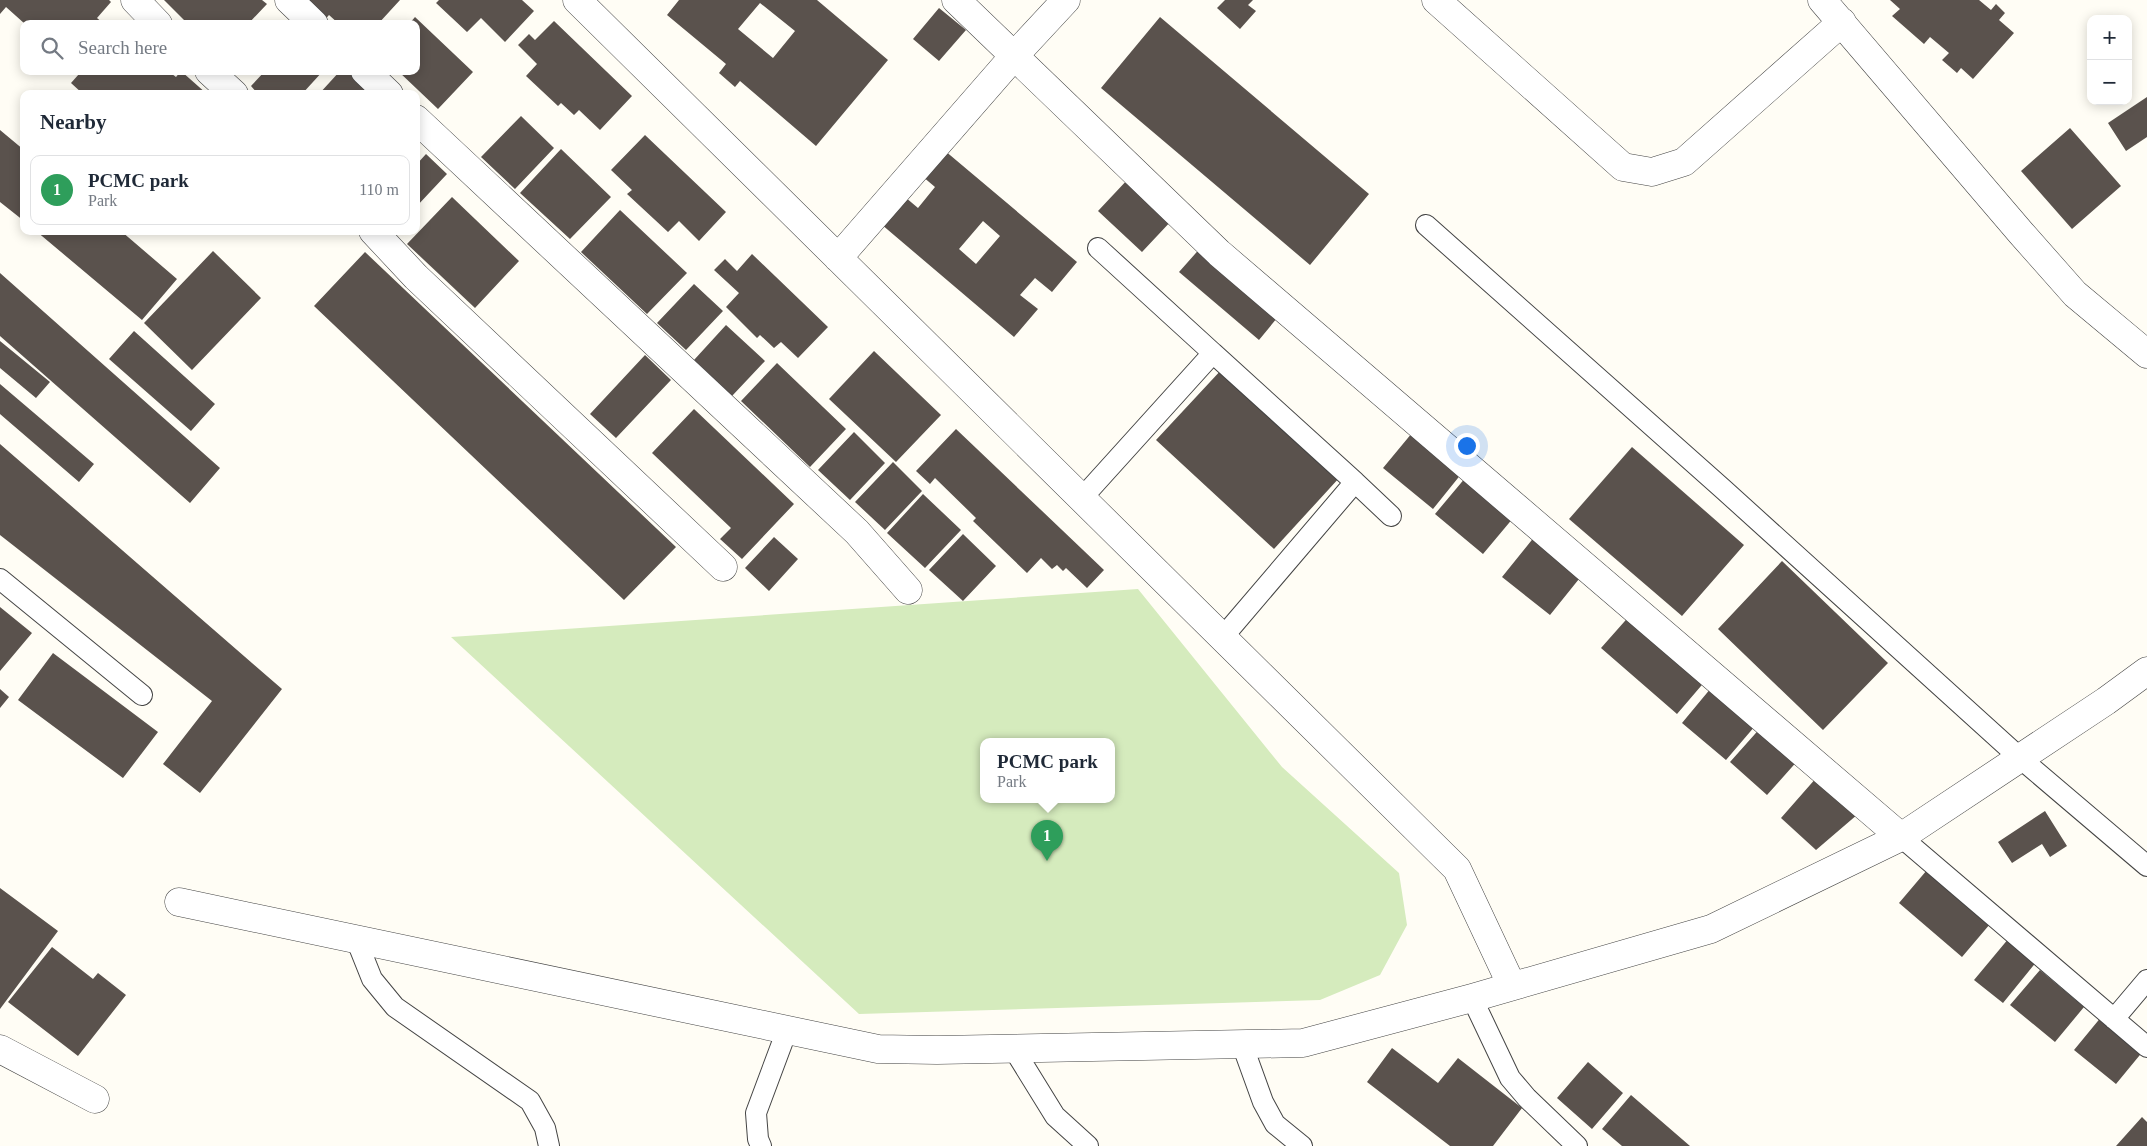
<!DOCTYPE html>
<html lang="en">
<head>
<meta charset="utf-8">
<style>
	body { margin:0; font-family:"Times New Roman",serif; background:#f6f6f7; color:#1f2937 }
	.controls { position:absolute; right:15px; top:15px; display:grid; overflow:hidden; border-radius:10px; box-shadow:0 2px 12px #0003 }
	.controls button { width:45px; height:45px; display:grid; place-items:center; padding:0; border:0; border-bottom:1px solid #e0e1e3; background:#fff; color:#1f2937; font:25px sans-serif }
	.you { position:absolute; left:1466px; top:445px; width:18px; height:18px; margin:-12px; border:4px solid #fff; border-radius:50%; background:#1a73e8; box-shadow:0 0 0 8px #1a73e833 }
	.badge { display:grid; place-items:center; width:32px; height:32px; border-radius:50%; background:#d93025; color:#fff; font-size:16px; font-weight:700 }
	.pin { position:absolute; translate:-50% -41px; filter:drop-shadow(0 1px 2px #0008) }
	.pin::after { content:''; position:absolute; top:26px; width:18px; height:15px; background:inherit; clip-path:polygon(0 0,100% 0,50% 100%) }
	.popup { position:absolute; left:980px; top:738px; width:135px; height:65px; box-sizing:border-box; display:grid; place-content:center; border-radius:10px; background:#fff; filter:drop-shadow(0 1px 4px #0005); font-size:16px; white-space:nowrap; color:#747a83 }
	.popup b { font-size:19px; color:#1f2937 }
	.popup::after { content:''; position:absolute; left:50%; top:100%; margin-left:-10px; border:10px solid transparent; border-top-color:#fff }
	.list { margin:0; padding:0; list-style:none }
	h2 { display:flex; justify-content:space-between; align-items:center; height:65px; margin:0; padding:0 20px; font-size:21px }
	h2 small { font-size:16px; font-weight:400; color:#747a83 }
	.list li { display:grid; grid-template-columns:32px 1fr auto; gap:15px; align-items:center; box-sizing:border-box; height:70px; margin:0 10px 10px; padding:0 10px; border:1px solid #e0e1e3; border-radius:10px }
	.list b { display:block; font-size:19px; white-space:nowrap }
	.list p { margin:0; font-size:16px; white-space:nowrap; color:#747a83 }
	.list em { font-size:16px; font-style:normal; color:#747a83 }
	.icon { flex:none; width:28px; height:28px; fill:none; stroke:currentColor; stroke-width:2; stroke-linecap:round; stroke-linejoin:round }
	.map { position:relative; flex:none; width:2147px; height:1146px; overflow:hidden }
	.search { position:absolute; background:#fff; box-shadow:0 2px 12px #0003; left:20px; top:20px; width:400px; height:55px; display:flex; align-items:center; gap:12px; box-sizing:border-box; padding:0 18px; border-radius:10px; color:#747a83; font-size:19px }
	.panel { position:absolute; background:#fff; box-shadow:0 2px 12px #0003; left:20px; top:90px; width:400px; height:145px; border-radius:10px }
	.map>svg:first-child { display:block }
	.green { fill:#d5ebbd; fill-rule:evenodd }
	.building { fill:#5a524d; fill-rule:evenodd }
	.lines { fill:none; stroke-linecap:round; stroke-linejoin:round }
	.lane-casing { stroke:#444; stroke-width:22 }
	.street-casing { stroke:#444; stroke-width:29 }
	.lane { stroke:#fff; stroke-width:20 }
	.street { stroke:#fff; stroke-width:28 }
</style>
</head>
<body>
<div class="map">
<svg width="2147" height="1146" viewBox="0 0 2147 1146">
	<rect width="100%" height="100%" fill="#fffdf5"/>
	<!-- green -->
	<path class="green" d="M1138 589 1282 767 1399 873 1407 925 1380 975 1320 1000 859 1014 451 637ZM983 742H1111V800H983Z"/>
	<!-- building -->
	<path class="building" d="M0 0H109L111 2 97 18 104 24H25L6 7 0 14Z
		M164 0H262L267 4 248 24H188Z
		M297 0H400L378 24H339L329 15 322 23Z
		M439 0H522L534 11 505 42 481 18 467 32 436 3Z
		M679 0H817L888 60 816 146 740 81 735 87 719 73 726 64 667 15ZM760 3 795 31 773 58 738 29Z
		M1225 0H1253L1248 5 1256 11 1240 29 1217 8Z
		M1890 0H1979L1991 10 1996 4 2005 13 1999 20 2014 33 1973 79 1961 68 1957 73 1942 60 1949 53 1930 37 1924 44 1892 16 1900 9Z
		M939 8 966 30 939 61 913 39Z
		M415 17 473 72 438 109 398 71H416V24H409Z
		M1160 17 1369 194 1310 265 1101 88Z
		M554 21 632 96 600 130 579 110 574 115 561 103 558 106 526 76 537 64 518 45 529 34 535 40Z
		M76 71H168L176 77 181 71 207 94H83L71 83 79 74Z
		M265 71H323L302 94H258L251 86Z
		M340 71H348L371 92 319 94Z
		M2147 97V137L2126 151 2108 123Z
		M521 116 554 148 515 189 481 157Z
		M2070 128 2121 186 2072 229 2021 171Z
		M0 130 24 150V221L0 202Z
		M645 135 726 212 699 241 679 221 668 232 627 194 632 190 611 170Z
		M561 149 611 197 570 239 520 193Z
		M944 150 1077 262 1052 292 1035 278 1020 295 1038 309 1014 337 881 224 905 197 918 208 935 187 922 176ZM983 221 1000 236 976 264 959 249Z
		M426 154 447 174 416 207V165Z
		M1129 178 1173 219 1142 252 1098 211Z
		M452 197 519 261 475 308 407 244Z
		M620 210 687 273 647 314 581 252Z
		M36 231H121L177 279 142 320Z
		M1203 245 1282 312 1259 340 1179 272Z
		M213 251 261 298 192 370 144 323Z
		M365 252 676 547 624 600 314 306Z
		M752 254 828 327 798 358 781 342 774 348 760 335 757 338 726 307 739 293 714 270 725 259 737 271Z
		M0 273 220 468 190 503 0 336Z
		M694 284 723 311 686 350 657 323Z
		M726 325 765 361 732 396 694 360Z
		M134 331 215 404 191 431 109 359Z
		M0 341 50 382 36 398 0 368Z
		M874 351 941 415 896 462 829 399Z
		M645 355 671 380 616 438 590 414Z
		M777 363 846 429 810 467 741 401Z
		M1223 368 1340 477 1274 549 1156 440Z
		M0 384 94 464 79 482 0 414Z
		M694 409 794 504 742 559 720 539 731 528 652 453Z
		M956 429 1104 570 1087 588 1066 568 1063 571 1057 565 1052 569 1041 558 1027 573 973 521 976 518 935 478 930 484 916 471Z
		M854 432 885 463 850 500 818 470Z
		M1412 433 1462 473 1433 509 1383 468Z
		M0 444 282 689 200 793 163 764 212 701 0 535Z
		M1632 447 1744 545 1682 616 1569 519Z
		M893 462 922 491 885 530 855 502Z
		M1466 477 1514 517 1483 554 1435 514Z
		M923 494 961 530 925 568 887 533Z
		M963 534 996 566 963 601 929 570Z
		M1535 536 1583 574 1550 615 1502 577Z
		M774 537 798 559 769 591 745 568Z
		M1782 561 1888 663 1823 730 1718 629Z
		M0 607 32 633 0 671Z
		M1632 613 1707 679 1677 714 1601 648Z
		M53 653 158 732 123 778 18 700Z
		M1716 682 1761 719 1726 760 1682 723Z
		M0 689 9 697 0 708Z
		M1763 725 1800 758 1767 795 1730 762Z
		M1817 777 1858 814 1816 850 1781 818Z
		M2045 811 2067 846 2050 857 2042 844 2012 863 1998 842Z
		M1927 870 1990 924 1962 957 1899 903Z
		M0 888 58 931 0 1009Z
		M2009 938 2037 961 2003 1003 1974 980Z
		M52 947 93 979 98 973 126 995 78 1056 8 1002Z
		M2040 970 2084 1007 2055 1042 2010 1005Z
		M2102 1016 2144 1050 2116 1084 2074 1050Z
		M1392 1048 1438 1083 1458 1058 1522 1108 1493 1146H1450L1367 1082Z
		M1588 1062 1623 1093 1592 1129 1557 1098Z
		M1631 1095 1690 1146H1622L1602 1129Z
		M2142 1117 2147 1122V1146H2116Z"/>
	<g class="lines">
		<defs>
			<path id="lane" d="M1426 225 1723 489 2020 758 2147 866
				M1098 248 1213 353
				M1355 482 1391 516
				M1082 498 1213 353 1355 482 1222 638
				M0 579 142 695
				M1901 837 2147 1047
				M356 939 372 979 395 1007 530 1101 545 1128 549 1146
				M1472 998 1510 1078 1527 1098 1577 1146
				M2114 1019 2147 980
				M1242 1044 1263 1102 1275 1124 1302 1146
				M1013 1048 1055 1116 1088 1146
				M761 1146 758 1139 756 1113 787 1030"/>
			<path id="street" d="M135 0 158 24
				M289 0 314 24
				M577 0 1457 869 1512 986
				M956 0 1219 253 1901 837
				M1436 0 1623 167 1652 172 1684 162 1842 22
				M1822 0 2021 233 2075 294 2147 354
				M209 71 234 94
				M365 71 389 94
				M416 119 857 532 908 590
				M373 231 416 277 723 567
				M838 258 1014 56 1066 0
				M179 902 878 1049 937 1050 1303 1043 1472 998 1711 929 1901 837 2106 701 2147 671
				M0 1049 95 1099"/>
		</defs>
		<!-- lane casing -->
		<use href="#lane" class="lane-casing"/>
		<!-- street casing -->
		<use href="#street" class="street-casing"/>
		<!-- lane -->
		<use href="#lane" class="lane"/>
		<!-- street -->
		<use href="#street" class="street"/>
	</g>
</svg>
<div class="controls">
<button>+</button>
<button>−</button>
</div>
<div class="you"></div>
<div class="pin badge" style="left:1047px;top:861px;background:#2e9e5b">1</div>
<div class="popup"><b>PCMC park</b>Park</div>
<div class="search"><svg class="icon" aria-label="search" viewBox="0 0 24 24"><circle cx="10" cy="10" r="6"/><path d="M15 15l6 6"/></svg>Search here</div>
<section class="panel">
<h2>Nearby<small></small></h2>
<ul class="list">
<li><span class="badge" style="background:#2e9e5b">1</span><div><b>PCMC park</b><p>Park</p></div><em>110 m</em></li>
</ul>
</section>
</div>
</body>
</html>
